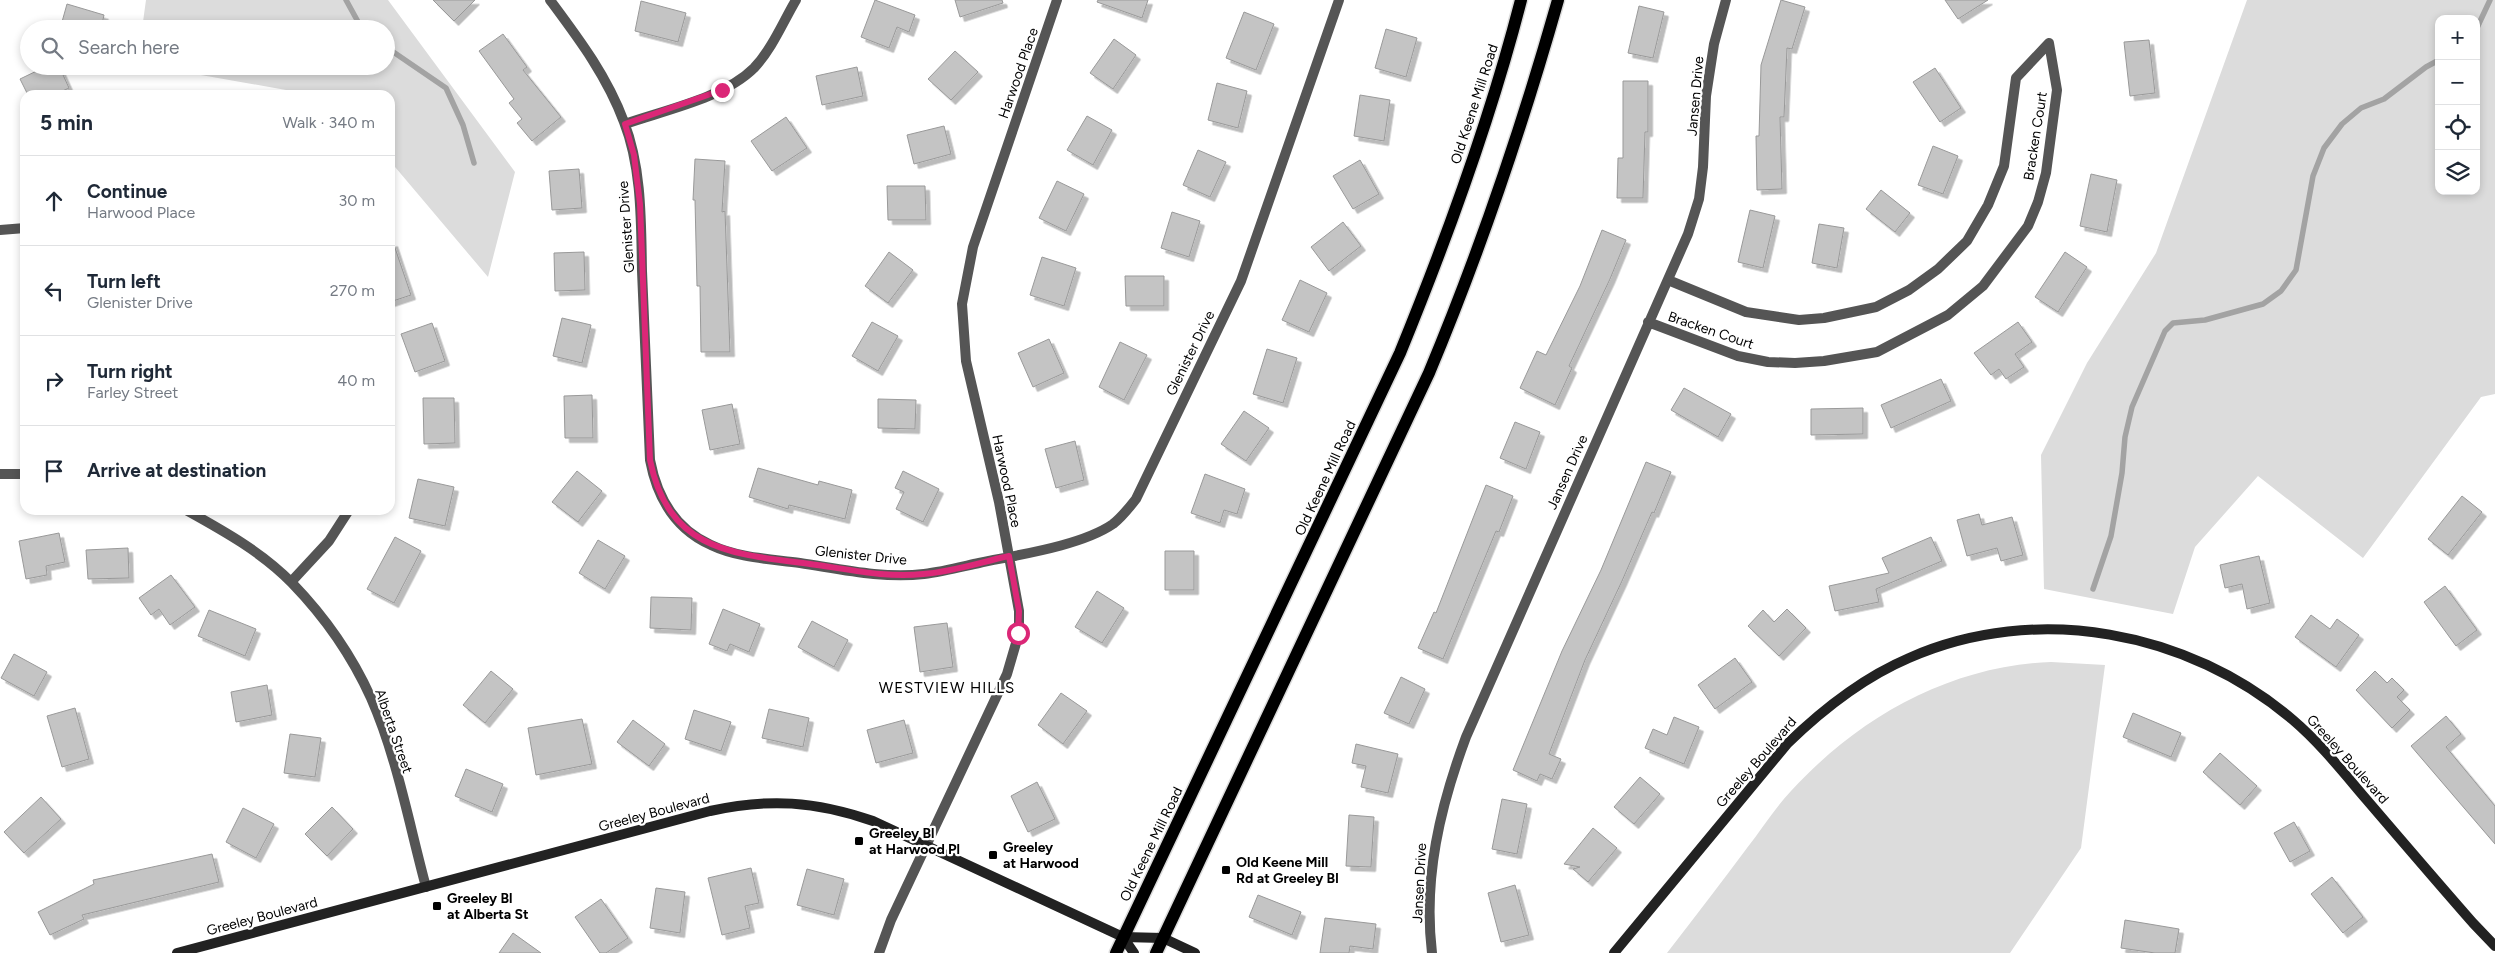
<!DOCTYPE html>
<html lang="en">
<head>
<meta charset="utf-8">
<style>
	body { margin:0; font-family:Figtree,sans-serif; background:#f2f2f3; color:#1f2937 }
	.controls { position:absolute; right:15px; top:15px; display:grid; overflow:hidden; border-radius:10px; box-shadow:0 2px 8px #0003 }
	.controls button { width:45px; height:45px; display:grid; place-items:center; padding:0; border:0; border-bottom:1px solid #e0e1e3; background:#fff; color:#1f2937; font:25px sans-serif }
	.stop { position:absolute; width:15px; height:15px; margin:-11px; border:4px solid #db2777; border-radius:50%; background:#fff }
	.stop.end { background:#db2777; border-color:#fff; box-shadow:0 1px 5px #0008 }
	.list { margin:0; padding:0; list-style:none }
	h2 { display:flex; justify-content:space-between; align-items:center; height:65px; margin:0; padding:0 20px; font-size:21px }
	h2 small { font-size:16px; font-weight:400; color:#747a83 }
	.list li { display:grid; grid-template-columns:32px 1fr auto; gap:15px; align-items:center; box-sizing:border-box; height:90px; padding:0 20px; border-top:1px solid #e0e1e3 }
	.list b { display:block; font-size:19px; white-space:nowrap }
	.list p { margin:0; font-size:16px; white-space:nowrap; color:#747a83 }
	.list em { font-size:16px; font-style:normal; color:#747a83 }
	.icon { flex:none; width:28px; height:28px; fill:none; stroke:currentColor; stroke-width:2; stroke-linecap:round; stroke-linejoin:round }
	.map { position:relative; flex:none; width:2495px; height:953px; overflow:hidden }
	.search { position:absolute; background:#fff; box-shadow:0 2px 8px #0003; left:20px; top:20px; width:375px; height:55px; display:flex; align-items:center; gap:12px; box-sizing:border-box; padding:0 18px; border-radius:28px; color:#747a83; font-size:19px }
	.panel { position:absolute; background:#fff; box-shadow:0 2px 8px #0003; left:20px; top:90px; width:375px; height:425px; border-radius:15px }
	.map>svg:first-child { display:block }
	.green { fill:#dcdcdc; fill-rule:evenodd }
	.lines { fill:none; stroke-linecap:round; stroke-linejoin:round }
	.stream { stroke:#a3a3a3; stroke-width:5.5 }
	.building { fill:#c4c4c4; stroke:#999; filter:url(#shadow) }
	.primary-casing { stroke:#dbdbdb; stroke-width:15 }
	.street { stroke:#555; stroke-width:10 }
	.secondary { stroke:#222; stroke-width:10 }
	.primary { stroke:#000; stroke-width:12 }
	.route { stroke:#db2777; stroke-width:6 }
	.poi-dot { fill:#000; stroke:#fff; stroke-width:2 }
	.labels { text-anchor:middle; stroke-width:4.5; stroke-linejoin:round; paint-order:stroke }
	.street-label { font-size:14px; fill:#000; stroke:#fff }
	.poi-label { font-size:14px; font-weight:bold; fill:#000; stroke:#fff; text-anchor:start }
	.neighbourhood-label { font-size:15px; letter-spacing:1px; fill:#000; stroke:#fff }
</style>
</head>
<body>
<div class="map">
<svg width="2495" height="953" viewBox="0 0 2495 953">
	<defs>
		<filter id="shadow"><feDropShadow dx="4.5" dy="4.5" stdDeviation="0" flood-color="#0004"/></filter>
	</defs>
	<rect width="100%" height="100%" fill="#fff"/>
	<!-- green -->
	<path class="green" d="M146 0H388L515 172 488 277 390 161V95H295L286 90 150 66H386V29H142Z
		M2247 0H2495V394L2481 397 2363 558 2258 476 2195 547 2173 614 2044 589 2041 455 2087 363 2156 253ZM2439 19H2476V191H2439Z
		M2051 662 2105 665 2081 848 2010 953H1667C1694 918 1721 883 1747 848 1762 829 1774 809 1791 791 1859 717 1950 666 2051 662Z"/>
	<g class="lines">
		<!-- stream -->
		<path class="stream" d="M346 0 362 29
			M2476 30 2490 0
			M386 47 446 88 463 125 474 163
			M2093 589 2111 536 2122 473 2125 437 2132 407 2165 331 2173 323 2205 320 2263 304 2281 291 2296 270 2313 176 2324 148 2342 124 2361 108 2384 99 2426 67 2439 60"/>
	</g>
	<!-- building -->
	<path class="building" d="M433 0H475L454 21Z
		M875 0 915 15 909 32 897 27 889 48 861 37Z
		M955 0H1002L1003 3 960 17Z
		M1098 0H1148L1142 18 1097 2Z
		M1781 0 1805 7 1792 49 1787 48 1784 117H1780L1782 189 1757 190 1756 136H1759L1761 65Z
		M1945 0H1988L1958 19Z
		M641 1 686 13 678 42 635 31Z
		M67 4 104 15 101 29H60Z
		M1639 6 1664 12 1653 58 1628 53Z
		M1244 12 1274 24 1256 70 1226 58Z
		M1386 29 1417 38 1406 77 1375 68Z
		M503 34 527 67 523 70 561 117 532 141 517 123 522 119 509 103 514 99 479 51Z
		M1114 39 1136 55 1113 89 1090 73Z
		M2149 40 2155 93 2130 96 2124 42Z
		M955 51 978 72 951 100 928 79Z
		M47 66H59L69 88 54 95H28L20 79Z
		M857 67 863 96 822 105 816 76Z
		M1935 68 1961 108 1940 122 1913 82Z
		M1623 81H1648V132H1645L1643 198H1617L1618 158H1623Z
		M1217 83 1247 91 1238 128 1208 120Z
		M1360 95 1390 100 1384 141 1354 136Z
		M1087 116 1112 130 1093 165 1067 150Z
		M786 117 807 148 772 171 751 141Z
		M944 126 951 154 914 164 907 135Z
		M1933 146 1958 156 1943 194 1918 185Z
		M1198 150 1226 162 1210 197 1183 185Z
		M695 159 725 161 722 212 725 211 730 352H701L700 286H697L695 200H693Z
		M1360 160 1379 194 1353 209 1333 176Z
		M579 169 582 208 552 210 549 171Z
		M2091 174 2117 180 2107 232 2080 226Z
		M1057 181 1084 194 1066 231 1039 218Z
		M887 186H925L926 220H888Z
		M1881 190 1910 213 1895 232 1866 209Z
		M1750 210 1775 216 1763 268 1738 262Z
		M1172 212 1200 221 1189 257 1161 248Z
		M1343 222 1361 246 1329 271 1311 247Z
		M1819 224 1844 228 1837 268 1812 263Z
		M1602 230 1626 240 1610 279 1569 366 1572 368 1555 405 1520 388 1537 351 1546 355 1580 286Z
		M393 242 411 295 390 302V243Z
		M584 252 585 290 555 291 554 253Z
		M889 252 913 270 888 303 865 286Z
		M2065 252 2087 267 2058 312 2035 297Z
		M1042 257 1076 268 1064 306 1030 295Z
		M1125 276H1164V306H1126Z
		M1300 280 1327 293 1309 332 1282 320Z
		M562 318 591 325 582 363 553 356Z
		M872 322 898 336 878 371 852 356Z
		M2018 322 2032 342 2015 354 2024 367 2006 379 1999 369 1991 375 1974 353Z
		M432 323 445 361 415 372 401 334Z
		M1049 339 1064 373 1033 387 1018 353Z
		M1120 342 1147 355 1124 400 1099 387Z
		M1267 349 1297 358 1283 403 1253 394Z
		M1941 379 1951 401 1891 428 1881 405Z
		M1684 388 1731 414 1718 437 1671 410Z
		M592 395 593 438H565L564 396Z
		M423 398H454L455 443 424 444Z
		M878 399 916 400 915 429 878 428Z
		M732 404 740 444 710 450 702 410Z
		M1863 408V434L1811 435V409Z
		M1244 411 1269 428 1246 461 1221 444Z
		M1515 422 1540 432 1526 469 1500 458Z
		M1075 441 1084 480 1056 488 1045 449Z
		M1646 462 1671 472 1654 513 1652 512 1622 581 1585 660 1549 754 1561 759 1552 779 1540 774 1537 781 1513 770 1562 651 1601 570Z
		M758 468 818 485 819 481 852 490 845 519 789 505 788 509 749 497Z
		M577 471 602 491 578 522 552 502Z
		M903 471 939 489 923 522 896 509 904 492 895 488Z
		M1205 474 1245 489 1237 514 1224 510 1220 523 1191 513Z
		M418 479 454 487 445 526 409 518Z
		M1486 485 1513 496 1499 532 1496 531 1443 659 1418 648 1434 612 1436 613Z
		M2462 496 2482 512 2448 555 2428 539Z
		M1979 514 1982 525 2012 517 2023 555 2001 561 1997 548 1967 556 1957 520Z
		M59 533 65 562 46 566 47 575 26 579 19 541Z
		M395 537 421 551 394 603 367 589Z
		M1931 537 1942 561 1876 589 1879 602 1835 611 1829 586 1889 573 1882 558Z
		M598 540 625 556 605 589 579 573Z
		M128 548 129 578 88 579 86 550Z
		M1165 551H1194V590H1165Z
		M2259 556 2270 603 2247 609 2242 584 2225 588 2220 565Z
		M171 575 195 607 170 625 159 609 151 615 139 598Z
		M2445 586 2477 630 2456 646 2424 602Z
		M1097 591 1124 608 1102 643 1075 627Z
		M651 597 692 598 691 630 650 628Z
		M723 609 760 624 749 652 730 644 727 651 709 644Z
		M1787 609 1806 628 1779 656 1748 626 1763 610 1774 622Z
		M209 610 256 629 245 656 198 636Z
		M2311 615 2330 629 2337 619 2359 635 2336 667 2295 637Z
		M812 621 848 640 834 667 798 647Z
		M947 623 953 667 920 672 914 627Z
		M14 654 47 672 34 696 1 678Z
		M1735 658 1752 682 1715 709 1698 685Z
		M491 671 513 689 485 723 463 705Z
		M2375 671 2387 683 2392 678 2404 690 2397 697 2410 710 2392 728 2356 690Z
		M1401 677 1425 689 1409 724 1384 713Z
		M267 685 272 715 236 722 231 692Z
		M1061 693 1087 711 1063 744 1038 725Z
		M75 708 89 759 62 767 47 716Z
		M769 709 809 718 803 747 762 738Z
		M694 710 731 722 721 751 685 739Z
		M2133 713 2181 733 2171 757 2123 737Z
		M2446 716 2461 734 2446 747 2495 806V844L2411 746Z
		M1674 717 1699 727 1684 764 1645 748 1653 729 1667 735Z
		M582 719 592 764 536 775 528 728Z
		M633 720 665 744 649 766 617 742Z
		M904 720 913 753 876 763 867 730Z
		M290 734 321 738 315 777 284 773Z
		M1356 744 1398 754 1388 793 1361 787 1366 766 1352 763Z
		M2220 753 2257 786 2240 805 2203 772Z
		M466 769 503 784 492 812 455 796Z
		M1640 777 1660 794 1634 824 1614 807Z
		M1037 782 1055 819 1028 832 1011 796Z
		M41 797 61 819 24 853 4 832Z
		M1502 799 1527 804 1517 854 1492 849Z
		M332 807 353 829 327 856 305 834Z
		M243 808 274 824 256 858 226 842Z
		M1349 815 1374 817 1371 867 1346 866Z
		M2294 822 2310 851 2290 862 2274 833Z
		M1593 828 1617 848 1588 882 1573 869 1580 867 1564 864Z
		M212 854 219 882 82 915 84 919 50 935 38 912 94 884 93 880Z
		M751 868 759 903 745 906 750 928 722 935 708 878Z
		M807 869 844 879 834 915 797 905Z
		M2332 877 2363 917 2343 933 2311 894Z
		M1515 885 1529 935 1501 942 1488 893Z
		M656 888 685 892 680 933 650 928Z
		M1258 895 1301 912 1292 935 1249 917Z
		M601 899 628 938 606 953H600L575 917Z
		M1325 918 1376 924 1373 949 1350 946 1349 953H1320Z
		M2125 920 2179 929 2175 953H2155L2121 948Z
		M513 933 541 953H499Z"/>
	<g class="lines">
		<defs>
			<path id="primary" d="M1116 953 1400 353C1447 238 1490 121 1521 0
				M1156 953 1429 373C1480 251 1522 127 1558 0"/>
		</defs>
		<!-- primary casing -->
		<use href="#primary" class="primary-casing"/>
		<!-- street -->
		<path class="street" d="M550 0C579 39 607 76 624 122 642 168 641 222 642 271 645 334 647 397 650 460 657 497 675 529 711 545 738 558 771 559 800 563 840 569 883 579 924 574 942 572 961 567 979 563 1017 555 1081 546 1113 524 1122 517 1129 508 1136 499L1241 281 1339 0
			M625 124C665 110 724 98 754 68 772 49 783 22 796 0
			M0 230 25 228
			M1668 280 1746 312 1799 320 1824 318 1876 307 1909 290 1938 269 1967 241 1988 205 2004 166 2016 78 2049 43
			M1648 322 1738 356 1768 362 1795 363 1824 361 1877 352 1948 315 1983 286 2028 226 2038 202 2046 173 2057 90 2049 43
			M0 474H25
			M186 510C222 530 262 552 292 583 323 615 352 656 371 698 397 757 409 824 426 887
			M291 582 329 541 349 510
			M879 953 891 920 1007 674 1019 633V611L999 502 966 361 962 304 973 247 1057 0
			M1432 953C1423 878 1440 807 1466 737L1688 234 1699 199 1703 167 1706 96 1714 44 1726 0"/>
		<!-- secondary -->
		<path class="secondary" d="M1123 937 1134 953
			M177 953 710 811C769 798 815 801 873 821L1123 937 1163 938 1195 953
			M1614 953 1787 744C1823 709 1862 678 1909 658 2036 602 2189 631 2293 720 2320 743 2343 772 2366 799 2402 841 2437 882 2473 923L2495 946"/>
		<!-- primary -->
		<use href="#primary" class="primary"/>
	</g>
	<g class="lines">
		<!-- route -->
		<path class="route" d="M722 90 625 124 634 155 640 204 650 460C669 554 737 554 817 565 852 570 888 578 923 574 952 572 981 562 1009 556L1019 611 1018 633"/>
	</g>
	<!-- markers -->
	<g class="poi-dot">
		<rect x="854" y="836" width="10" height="10" rx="2.5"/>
		<rect x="988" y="850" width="10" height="10" rx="2.5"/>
		<rect x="1221" y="865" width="10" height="10" rx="2.5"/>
		<rect x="432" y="901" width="10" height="10" rx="2.5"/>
	</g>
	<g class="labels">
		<!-- street labels -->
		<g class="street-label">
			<text transform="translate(1018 73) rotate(-71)" y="5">Harwood Place</text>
			<text transform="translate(1695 96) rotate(-85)" y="5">Jansen Drive</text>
			<text transform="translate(1474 104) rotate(-72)" y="5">Old Keene Mill Road</text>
			<text transform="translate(2035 136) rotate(-81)" y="5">Bracken Court</text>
			<text transform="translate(626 227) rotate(-94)" y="5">Glenister Drive</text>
			<text transform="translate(1711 330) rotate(19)" y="5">Bracken Court</text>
			<text transform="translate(1190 353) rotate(-64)" y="5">Glenister Drive</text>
			<text transform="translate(1567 472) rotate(-66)" y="5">Jansen Drive</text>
			<text transform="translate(1325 478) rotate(-65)" y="5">Old Keene Mill Road</text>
			<text transform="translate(1007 481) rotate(78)" y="5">Harwood Place</text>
			<text transform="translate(861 555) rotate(6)" y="5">Glenister Drive</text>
			<text transform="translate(394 731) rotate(71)" y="5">Alberta Street</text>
			<text transform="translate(2348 759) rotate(48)" y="5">Greeley Boulevard</text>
			<text transform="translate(1756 762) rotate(-49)" y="5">Greeley Boulevard</text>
			<text transform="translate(654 812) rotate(-15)" y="5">Greeley Boulevard</text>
			<text transform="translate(1151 844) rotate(-64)" y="5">Old Keene Mill Road</text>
			<text transform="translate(1419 883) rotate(-87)" y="5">Jansen Drive</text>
			<text transform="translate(262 916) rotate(-15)" y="5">Greeley Boulevard</text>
		</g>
		<!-- poi labels -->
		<g class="poi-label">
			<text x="869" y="838">Greeley Bl<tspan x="869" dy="16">at Harwood Pl</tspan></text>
			<text x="1003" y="852">Greeley<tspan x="1003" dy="16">at Harwood</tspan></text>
			<text x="1236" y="867">Old Keene Mill<tspan x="1236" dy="16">Rd at Greeley Bl</tspan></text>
			<text x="447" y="903">Greeley Bl<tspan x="447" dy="16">at Alberta St</tspan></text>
		</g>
		<!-- neighbourhood labels -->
		<g class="neighbourhood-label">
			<text x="947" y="693">WESTVIEW HILLS</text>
		</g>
	</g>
</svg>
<div class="controls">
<button>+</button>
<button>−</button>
<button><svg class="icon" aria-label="locate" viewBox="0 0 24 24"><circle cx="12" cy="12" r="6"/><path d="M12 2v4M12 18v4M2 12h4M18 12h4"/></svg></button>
<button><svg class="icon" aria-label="layers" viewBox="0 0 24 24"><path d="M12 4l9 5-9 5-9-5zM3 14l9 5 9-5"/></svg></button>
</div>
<div class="stop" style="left:1018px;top:633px"></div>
<div class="stop end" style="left:722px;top:90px"></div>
<div class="search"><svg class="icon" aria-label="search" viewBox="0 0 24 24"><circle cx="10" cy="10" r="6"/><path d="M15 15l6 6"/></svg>Search here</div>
<section class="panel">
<h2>5 min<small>Walk · 340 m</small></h2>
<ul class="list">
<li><svg class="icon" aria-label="ahead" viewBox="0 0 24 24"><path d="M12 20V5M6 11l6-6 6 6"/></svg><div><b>Continue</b><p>Harwood Place</p></div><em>30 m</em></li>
<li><svg class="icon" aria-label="left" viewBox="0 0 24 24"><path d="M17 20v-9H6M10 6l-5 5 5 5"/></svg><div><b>Turn left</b><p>Glenister Drive</p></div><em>270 m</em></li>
<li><svg class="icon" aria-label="right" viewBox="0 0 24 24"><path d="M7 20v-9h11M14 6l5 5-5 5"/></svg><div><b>Turn right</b><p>Farley Street</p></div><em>40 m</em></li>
<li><svg class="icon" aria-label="arrive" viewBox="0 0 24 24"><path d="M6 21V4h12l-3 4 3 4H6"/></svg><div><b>Arrive at destination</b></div></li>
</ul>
</section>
</div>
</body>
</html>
